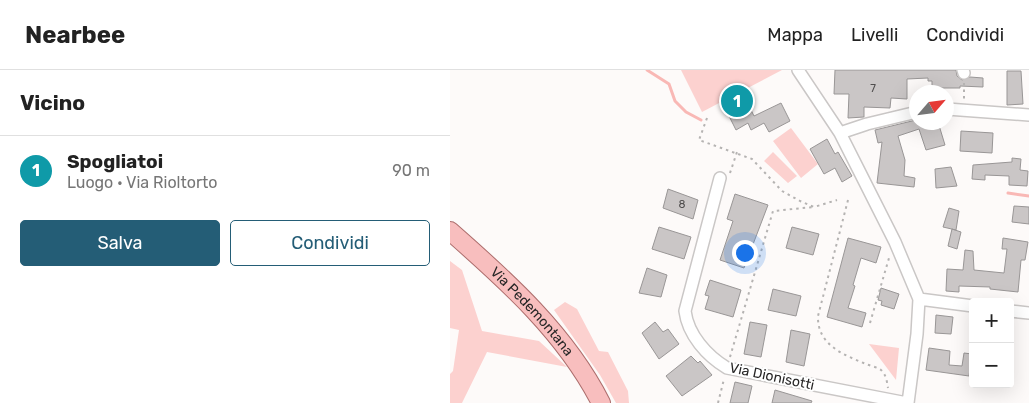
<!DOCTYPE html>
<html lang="it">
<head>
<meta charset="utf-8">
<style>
	body { margin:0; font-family:Rubik,sans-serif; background:#f2f2f2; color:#222 }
	.controls { position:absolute; right:15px; bottom:15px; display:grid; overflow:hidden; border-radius:5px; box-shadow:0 5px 20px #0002 }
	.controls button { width:45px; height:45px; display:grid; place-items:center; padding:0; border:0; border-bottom:1px solid #e0e0e0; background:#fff; color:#222; font:25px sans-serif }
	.compass { position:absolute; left:459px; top:15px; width:45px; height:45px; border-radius:50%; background:#fff; box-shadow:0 5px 20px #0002; rotate:62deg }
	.you { position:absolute; left:294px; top:182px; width:18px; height:18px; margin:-12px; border:4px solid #fff; border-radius:50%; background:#1a73e8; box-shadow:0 0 0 8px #1a73e833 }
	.badge { display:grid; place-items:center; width:32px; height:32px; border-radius:50%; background:#245d76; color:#fff; font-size:16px; font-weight:700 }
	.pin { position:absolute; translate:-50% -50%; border:2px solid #fff; box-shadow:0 1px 5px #0006 }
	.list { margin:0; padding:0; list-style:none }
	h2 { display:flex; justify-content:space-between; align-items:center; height:65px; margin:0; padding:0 20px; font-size:21px }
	h2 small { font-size:16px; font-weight:400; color:#767676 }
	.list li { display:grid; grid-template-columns:32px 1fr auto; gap:15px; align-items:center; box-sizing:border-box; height:70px; padding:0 20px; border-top:1px solid #e0e0e0 }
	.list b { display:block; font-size:19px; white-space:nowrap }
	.list p { margin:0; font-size:16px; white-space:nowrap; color:#767676 }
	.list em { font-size:16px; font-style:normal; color:#767676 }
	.actions { display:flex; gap:10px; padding:15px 20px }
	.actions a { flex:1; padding:11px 0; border:1px solid #245d76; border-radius:5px; text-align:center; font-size:18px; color:#245d76 }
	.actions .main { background:#245d76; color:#fff }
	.map { position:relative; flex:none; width:579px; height:333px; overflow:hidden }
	header { display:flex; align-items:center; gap:30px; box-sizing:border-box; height:70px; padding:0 25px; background:#fff; border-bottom:1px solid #e0e0e0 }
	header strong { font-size:24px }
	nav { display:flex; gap:28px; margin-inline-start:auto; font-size:18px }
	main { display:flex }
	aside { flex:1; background:#fff }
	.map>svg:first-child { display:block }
	.green { fill:#fcd1cf }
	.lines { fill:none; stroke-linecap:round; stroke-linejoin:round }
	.stream { stroke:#f9b8b5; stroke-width:3 }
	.building { fill:#cac6c6; stroke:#999696 }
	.street-casing { stroke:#cac7c6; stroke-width:14 }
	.primary-casing { stroke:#ac6d6c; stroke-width:20 }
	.path { stroke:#b5b3b2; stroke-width:2; stroke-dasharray:2.5 4; stroke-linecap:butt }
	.street { stroke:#fff; stroke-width:11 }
	.primary { stroke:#f8bebe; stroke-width:18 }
	.labels { text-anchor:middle; stroke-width:4; stroke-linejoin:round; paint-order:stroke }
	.number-label { font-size:11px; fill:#504e4e }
	.street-label { font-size:14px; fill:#272626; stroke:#fff }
</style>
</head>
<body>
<header>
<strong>Nearbee</strong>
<nav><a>Mappa</a><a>Livelli</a><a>Condividi</a></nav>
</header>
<main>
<aside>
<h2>Vicino<small></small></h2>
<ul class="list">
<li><span class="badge" style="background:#0f9aa8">1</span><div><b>Spogliatoi</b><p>Luogo · Via Rioltorto</p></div><em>90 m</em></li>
</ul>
<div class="actions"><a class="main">Salva</a><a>Condividi</a></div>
</aside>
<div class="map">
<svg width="579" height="333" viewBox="0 0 579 333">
	<rect width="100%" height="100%" fill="#fdfaf9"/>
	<!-- green -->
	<path class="green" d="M231 0H332L252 42Z
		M341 58 368 94 351 108 323 71Z
		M323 82 347 106 338 113 314 91Z
		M0 191 12 200 32 261 89 271 117 297 37 282 12 333H0V304L3 301 9 260 0 258Z
		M115 232 127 239 149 281 158 282 178 321 179 333H166L150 305 104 240Z
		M419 274 449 278 446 310Z"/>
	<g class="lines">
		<!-- stream -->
		<path class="stream" d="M197 0 219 14 225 31 236 42 251 50
			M558 123 579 126"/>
	</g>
	<!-- building -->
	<path class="building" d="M385 0H506L507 6 512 10 520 7 533 8V17L510 16V18H482V11H478V8L457 9V29L441 28 440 38 414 37V47L398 48 399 24H384Z
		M557 1H571L573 34 557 35Z
		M293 24 304 46 331 33 340 51 319 62 314 53 301 60 298 53 286 60 273 34Z
		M466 50V52H488L495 75 476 80 469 59 448 66 455 90 454 106 465 108 464 117 427 113 432 72 428 73 425 60Z
		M511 61 543 63 542 83 510 81Z
		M377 69 385 84 388 82 402 106 392 112 385 98 374 104 360 79Z
		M562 88 571 89 570 100 578 101 577 116 559 115V106L535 105V110L522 109 523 95 562 92Z
		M501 97 507 116 486 118 485 99Z
		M218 119 248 130 243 149 213 138Z
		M285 124 318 135 294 198 270 190 283 151 277 149Z
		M564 136 579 137V154L562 152Z
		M499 138 509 141 506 160 493 157Z
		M209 157 241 167 234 189 202 179Z
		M342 157 369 164 363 185 336 178Z
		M502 159 511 162 507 179 498 176Z
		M398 168 431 177 426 193 411 188 403 215 405 216 398 238 416 243 412 257 377 247Z
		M553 168 578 172 575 190H571L568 222 540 219V217L509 216V222L496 221 497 199 513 200 515 180 523 181 524 200 554 203 557 179H552Z
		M197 198 217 205 211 227 189 223Z
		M260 210 291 220 283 247 255 239 259 226 255 225Z
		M431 218 449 224 444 239 431 235 432 231 428 230Z
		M323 219 351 226 346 246 318 240Z
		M486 245 503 247 501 264 485 263Z
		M205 252 213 262 218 259 229 274 209 289 192 263Z
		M300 252 317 255 311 287 294 284Z
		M341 260 360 264 354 296 336 292Z
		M479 278 500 281 499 295 512 296 514 283 522 284 519 306 476 300Z
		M241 286 248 293 250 291 262 305 232 326 216 306Z
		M285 312 302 316 298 333H280Z
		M325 320 362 331 361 333H322Z"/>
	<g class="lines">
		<defs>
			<path id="street" d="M348 0 390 63 445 172 469 229 467 264 458 333
				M513 0 514 3
				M497 39 579 45
				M390 63 417 54 467 42
				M270 108 235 241C238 265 257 286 277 298L457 333
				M469 229 523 236
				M560 241 579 243"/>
			<g id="primary">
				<path id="s1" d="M0 161C57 211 116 264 151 333"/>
			</g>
		</defs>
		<!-- street casing -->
		<use href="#street" class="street-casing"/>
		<!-- primary casing -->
		<use href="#primary" class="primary-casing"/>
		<!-- path -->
		<path class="path" d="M514 13V29
			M257 48 249 70 302 89 332 121 350 131 364 137 387 130
			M280 103 287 82
			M398 130 368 246C367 275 394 285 416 294 421 296 427 297 431 300 436 304 437 312 438 318
			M420 253 439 188
			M280 287 323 141 364 137
			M268 333 274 309"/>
		<!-- street -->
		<use href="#street" class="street"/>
		<!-- primary -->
		<use href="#primary" class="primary"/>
	</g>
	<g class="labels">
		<!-- number labels -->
		<g class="number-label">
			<text x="423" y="22">7</text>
			<text x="232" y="138">8</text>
		</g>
		<!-- street labels -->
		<g class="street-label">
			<text dy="5" stroke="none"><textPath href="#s1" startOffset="115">Via Pedemontana</textPath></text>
			<text transform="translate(322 306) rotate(12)" y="5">Via Dionisotti</text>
		</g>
	</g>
</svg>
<div class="controls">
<button>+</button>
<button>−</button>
</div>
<svg class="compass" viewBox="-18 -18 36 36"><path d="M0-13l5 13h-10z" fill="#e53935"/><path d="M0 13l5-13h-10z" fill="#767676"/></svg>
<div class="you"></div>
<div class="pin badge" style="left:287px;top:31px;background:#0f9aa8">1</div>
</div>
</main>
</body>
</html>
